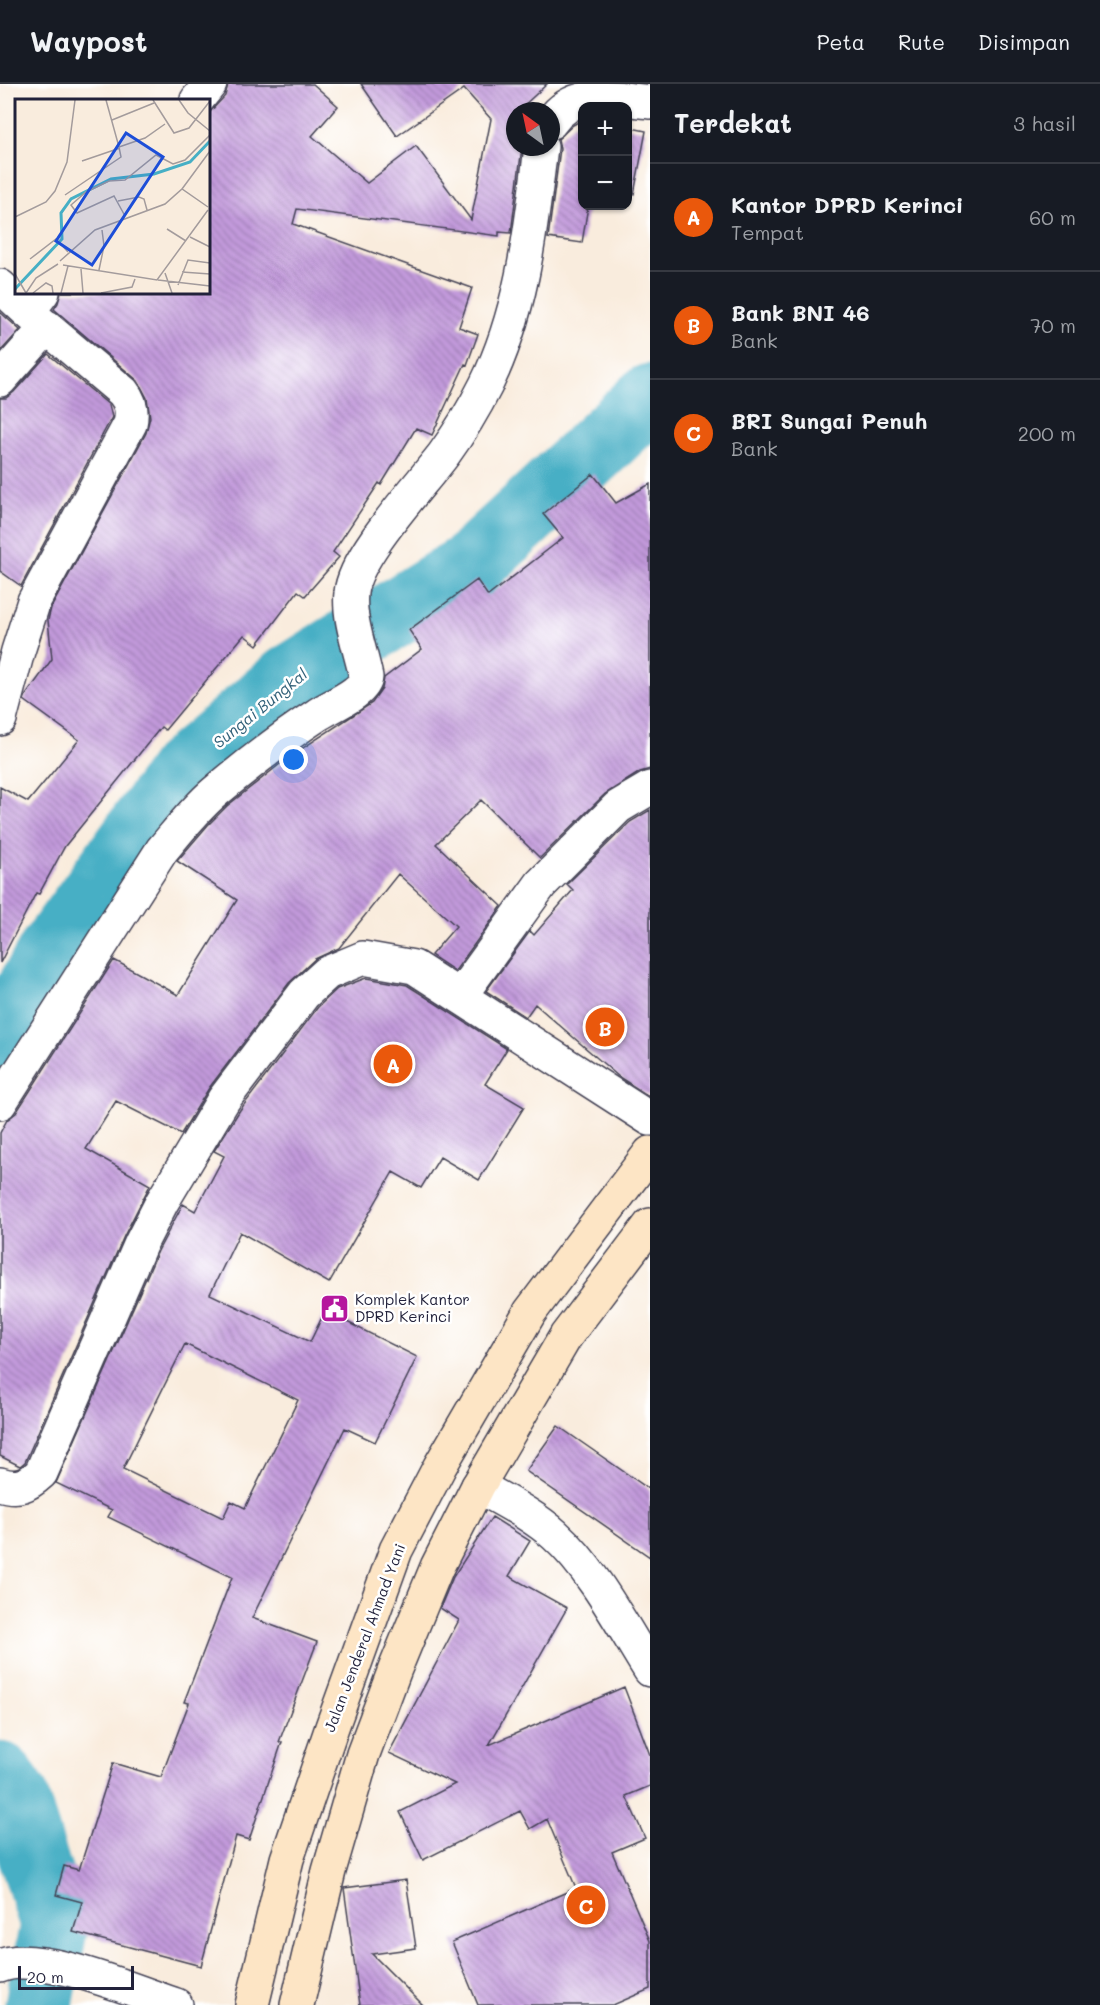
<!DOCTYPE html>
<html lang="id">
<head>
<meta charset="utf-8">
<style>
	body { margin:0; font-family:Mali,sans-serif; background:#242831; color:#f1f3f6 }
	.controls { position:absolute; right:18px; top:18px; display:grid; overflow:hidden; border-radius:12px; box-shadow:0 2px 4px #0004 }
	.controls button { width:54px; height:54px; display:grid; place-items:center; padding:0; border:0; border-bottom:2px solid #363941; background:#171b24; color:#f1f3f6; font:30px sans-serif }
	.compass { position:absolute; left:506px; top:18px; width:54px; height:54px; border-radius:50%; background:#171b24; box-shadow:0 2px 4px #0004; rotate:327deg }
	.scale { position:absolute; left:18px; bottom:15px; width:116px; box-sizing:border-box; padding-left:6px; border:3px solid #22223b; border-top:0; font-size:16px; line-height:21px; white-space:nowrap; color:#22223b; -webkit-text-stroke:4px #fff; paint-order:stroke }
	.you { position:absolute; left:294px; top:676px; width:21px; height:21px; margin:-15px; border:4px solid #fff; border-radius:50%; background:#1a73e8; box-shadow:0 0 0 9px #1a73e833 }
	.badge { display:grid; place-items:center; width:39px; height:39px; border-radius:50%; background:#ea580c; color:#fff; font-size:20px; font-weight:700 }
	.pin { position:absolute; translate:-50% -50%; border:3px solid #fff; box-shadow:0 2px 6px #0006 }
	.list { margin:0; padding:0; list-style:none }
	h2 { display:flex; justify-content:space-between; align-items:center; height:78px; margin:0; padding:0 24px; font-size:26px }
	h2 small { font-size:20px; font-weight:400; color:#9ea1a6 }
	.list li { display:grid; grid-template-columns:39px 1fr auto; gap:18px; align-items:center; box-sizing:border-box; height:108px; padding:0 24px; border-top:2px solid #363941 }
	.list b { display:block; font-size:22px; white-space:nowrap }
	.list p { margin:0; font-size:20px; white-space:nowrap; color:#9ea1a6 }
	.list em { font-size:20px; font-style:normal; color:#9ea1a6 }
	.map { position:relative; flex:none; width:650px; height:1921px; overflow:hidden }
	header { display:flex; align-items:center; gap:36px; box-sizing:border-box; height:84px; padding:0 30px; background:#171b24; border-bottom:2px solid #363941 }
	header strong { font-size:28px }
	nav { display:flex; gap:33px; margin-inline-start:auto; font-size:21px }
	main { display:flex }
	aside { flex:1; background:#171b24 }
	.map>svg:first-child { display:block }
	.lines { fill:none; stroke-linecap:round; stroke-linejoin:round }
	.river { stroke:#46afc5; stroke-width:69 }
	.building { fill:url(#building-back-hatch); fill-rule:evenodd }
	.street-casing { stroke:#424053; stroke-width:36 }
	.secondary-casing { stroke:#424053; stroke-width:36 }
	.street { stroke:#fff; stroke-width:33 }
	.secondary { stroke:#fde5c5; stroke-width:33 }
	.labels { text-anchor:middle; stroke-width:5; stroke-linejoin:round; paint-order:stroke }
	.poi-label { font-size:15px; fill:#22223b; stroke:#fff; text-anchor:start }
	.street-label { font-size:15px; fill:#22223b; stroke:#fff }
	.water-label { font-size:16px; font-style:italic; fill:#326179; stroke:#fff }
	.inset-river { fill:none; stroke:#46afc5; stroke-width:3 }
	.inset-road { fill:none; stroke:#a39b9c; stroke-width:1.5 }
	.view { fill:#1d4ed8; fill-opacity:0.15; stroke:#1d4ed8; stroke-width:3 }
	.inset-edge { fill:none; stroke:#22223b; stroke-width:3 }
</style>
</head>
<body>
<header>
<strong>Waypost</strong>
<nav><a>Peta</a><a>Rute</a><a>Disimpan</a></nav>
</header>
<main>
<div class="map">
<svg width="650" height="1921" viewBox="0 0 650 1921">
	<defs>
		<pattern id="building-back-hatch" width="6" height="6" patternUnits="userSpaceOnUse" patternTransform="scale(1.5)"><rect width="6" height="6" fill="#c29adb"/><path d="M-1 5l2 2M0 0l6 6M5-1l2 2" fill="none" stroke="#9d7db3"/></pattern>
	</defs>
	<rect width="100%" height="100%" fill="#fff"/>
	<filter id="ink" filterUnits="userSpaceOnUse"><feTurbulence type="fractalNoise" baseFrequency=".0167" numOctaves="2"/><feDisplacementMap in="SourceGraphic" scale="12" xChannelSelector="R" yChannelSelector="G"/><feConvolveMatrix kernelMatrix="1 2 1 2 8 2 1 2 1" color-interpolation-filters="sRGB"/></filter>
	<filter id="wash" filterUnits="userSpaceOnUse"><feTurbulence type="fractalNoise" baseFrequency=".008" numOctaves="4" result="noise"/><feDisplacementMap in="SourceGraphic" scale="24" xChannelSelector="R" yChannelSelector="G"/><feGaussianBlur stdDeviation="1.35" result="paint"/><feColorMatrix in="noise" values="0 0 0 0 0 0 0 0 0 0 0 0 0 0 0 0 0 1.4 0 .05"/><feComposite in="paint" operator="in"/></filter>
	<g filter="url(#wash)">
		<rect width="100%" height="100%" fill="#f9ecdd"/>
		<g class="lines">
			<!-- river -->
			<path class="river" d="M0 959 53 866 182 688 290 595 469 483 650 314
				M0 1692 14 1712 54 1840 39 1921"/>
		</g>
		<g id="blocks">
			<!-- building -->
			<path class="building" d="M228 0H313L338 22 312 52 367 99 416 62 471 136 491 35 464 5 397 52 361 0H547L520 25 533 27H515V63H522L511 149 499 148V152L297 125 293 140 472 204 459 243 478 250 467 281 465 280 432 351 416 344 381 401 379 399 333 468 339 473 305 512 298 507 257 561 244 551 165 646 161 643 65 762 39 810 36 809 0 879V703L28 718 79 656 24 616 26 611 52 575 48 536 51 524 146 349 150 333 147 314 138 297 54 225 58 219 61 208H208V30L225 12Z
				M582 36V122H588L582 159 548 154 560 65 558 55 573 41Z
				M627 43 646 47 634 110 627 109Z
				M0 228 20 246 0 268Z
				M48 270 109 321 112 333 21 502 0 487V314H6L14 308Z
				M593 390 616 419 650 400V685L640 688 605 710 540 774 481 716 436 760 502 822 455 887 431 871 456 842 398 790 339 864 315 875 289 899 209 1004 181 1050 116 1017 86 1065 150 1101 124 1152 25 1378 20 1382 0 1372V1049L7 1036 16 1029 114 876 178 911 237 816 177 777 208 741 227 722 289 673 372 619 382 605 384 594 422 565 409 546 477 496 488 512 563 454 543 430Z
				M650 726V1013L619 993 535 920 526 933 486 907 530 847 534 851 573 806 567 800 630 738Z
				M366 894 407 901 507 965 485 1000 524 1023 479 1096 440 1073 421 1104 393 1088 329 1199 240 1148 210 1210 310 1258 325 1227 417 1273 375 1358 345 1344 252 1534 317 1558 279 1658H282L249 1756 236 1752 201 1882 73 1848 82 1818 56 1811 64 1782 79 1786 113 1679 161 1693 189 1619 184 1618 232 1493 108 1433 112 1426 56 1399 158 1167 183 1120 195 1127 224 1072 214 1067 240 1026 318 923 337 905ZM185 1260 298 1316 245 1424 231 1417 223 1434 123 1385Z
				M558 1342 650 1406V1473L526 1387Z
				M492 1433 530 1457 509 1492 567 1524 489 1661 624 1603 650 1671V1702L626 1712 645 1754 612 1768 650 1857V1905L613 1921H478L452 1858 576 1804 547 1735 530 1745 520 1727 423 1776 400 1728 455 1700 389 1669 459 1536 440 1524 453 1493Z
				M406 1796 416 1864 372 1870 423 1921H360L344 1804Z"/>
		</g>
	</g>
	<g filter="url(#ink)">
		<use href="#blocks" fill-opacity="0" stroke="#424053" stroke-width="1.5"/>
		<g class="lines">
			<defs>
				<path id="street" d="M197 16 210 0
					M551 38C574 3 615 15 650 18
					M0 202 28 228 43 208
					M0 296 47 243
					M0 635 18 567 34 517 130 340C133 327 131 318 123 308L28 228
					M460 912 541 800 618 723 650 704
					M0 1019 162 766C179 746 195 725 215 708 247 681 282 654 317 631 330 622 365 609 366 593 361 568 348 534 351 509 354 472 420 402 444 370 460 348 474 325 486 301 523 226 531 144 541 63
					M0 1400C18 1406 28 1401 41 1389L141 1159 162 1118 224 1015 304 910 327 889 363 874 414 883 650 1035
					M478 1402C504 1417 533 1431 555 1451 592 1484 623 1543 650 1586
					M0 1882C37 1865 137 1908 176 1921"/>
				<path id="secondary" d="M252 1921 287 1775 332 1643 396 1466 440 1382 530 1228 650 1069
					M297 1921 329 1787 363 1670 395 1585 437 1483 478 1402 566 1252 650 1141"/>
			</defs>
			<!-- street casing -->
			<use href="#street" class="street-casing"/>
			<!-- secondary casing -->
			<use href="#secondary" class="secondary-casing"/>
			<!-- street -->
			<use href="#street" class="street"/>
			<!-- secondary -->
			<use href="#secondary" class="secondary"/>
		</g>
	</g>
	<!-- icons -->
	<defs>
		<symbol id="civic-square" viewBox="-11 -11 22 22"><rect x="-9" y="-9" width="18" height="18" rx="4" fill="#b5179e" stroke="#fff"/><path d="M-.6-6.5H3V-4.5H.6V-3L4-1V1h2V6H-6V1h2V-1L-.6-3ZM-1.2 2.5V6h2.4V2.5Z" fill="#fff"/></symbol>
	</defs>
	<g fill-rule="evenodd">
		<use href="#civic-square" x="318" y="1208" width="33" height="33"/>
	</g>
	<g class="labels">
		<!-- poi labels -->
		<g class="poi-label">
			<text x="355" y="1221">Komplek Kantor<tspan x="355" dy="17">DPRD Kerinci</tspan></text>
		</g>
		<!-- street labels -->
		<g class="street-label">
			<text transform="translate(365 1554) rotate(-69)" y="5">Jalan Jenderal Ahmad Yani</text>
		</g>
		<!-- water labels -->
		<g class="water-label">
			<text transform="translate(260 624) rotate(-39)" y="6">Sungai Bungkal</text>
		</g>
	</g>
	<!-- overview -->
	<g transform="translate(15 15)">
		<rect width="195" height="195" fill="#f9ecdd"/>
		<path class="inset-river" d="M0 190 47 140 46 114 56 100 96 80 139 75 175 63 195 42"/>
		<path class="inset-road" d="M91 1 104 48 130 39 150 25M138 1 159 34 174 29 195 2M164 1 173 14 195 32M97 21 139 4M67 62 105 49M167 90 195 52M50 96 106 58 104 48M103 102 124 98 129 100 132 111M110 117 99 97 62 114 56 106 71 93 94 82 110 81 141 56 158 65 170 61 195 36M0 118 31 103 40 92 52 63 60 1M152 130 171 142M175 138 195 148M15 160 41 140 53 153M45 162 80 131 150 105 167 90 193 108M48 166 142 181 193 111M66 170 68 194M84 171 89 147 87 131M167 173 195 175M150 174 157 194M0 175 11 194M143 181 195 187M163 186 173 161 195 164M11 194 21 179 43 165M18 194 31 184 37 187 38 194M46 194 53 167M86 194 117 188 120 180"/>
		<path class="view" d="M111 34 148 58 77 166 41 142Z"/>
		<rect width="195" height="195" class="inset-edge"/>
	</g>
</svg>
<div class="controls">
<button>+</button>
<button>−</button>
</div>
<svg class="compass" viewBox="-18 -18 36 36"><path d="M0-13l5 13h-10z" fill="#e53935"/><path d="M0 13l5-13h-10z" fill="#9ea1a6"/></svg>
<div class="scale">20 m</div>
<div class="you"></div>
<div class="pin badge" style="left:393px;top:980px">A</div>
<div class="pin badge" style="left:605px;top:943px">B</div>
<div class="pin badge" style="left:586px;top:1821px">C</div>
</div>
<aside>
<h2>Terdekat<small>3 hasil</small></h2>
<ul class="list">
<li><span class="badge">A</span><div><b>Kantor DPRD Kerinci</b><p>Tempat</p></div><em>60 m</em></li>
<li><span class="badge">B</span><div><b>Bank BNI 46</b><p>Bank</p></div><em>70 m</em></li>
<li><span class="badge">C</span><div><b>BRI Sungai Penuh</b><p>Bank</p></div><em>200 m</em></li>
</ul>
</aside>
</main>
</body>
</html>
